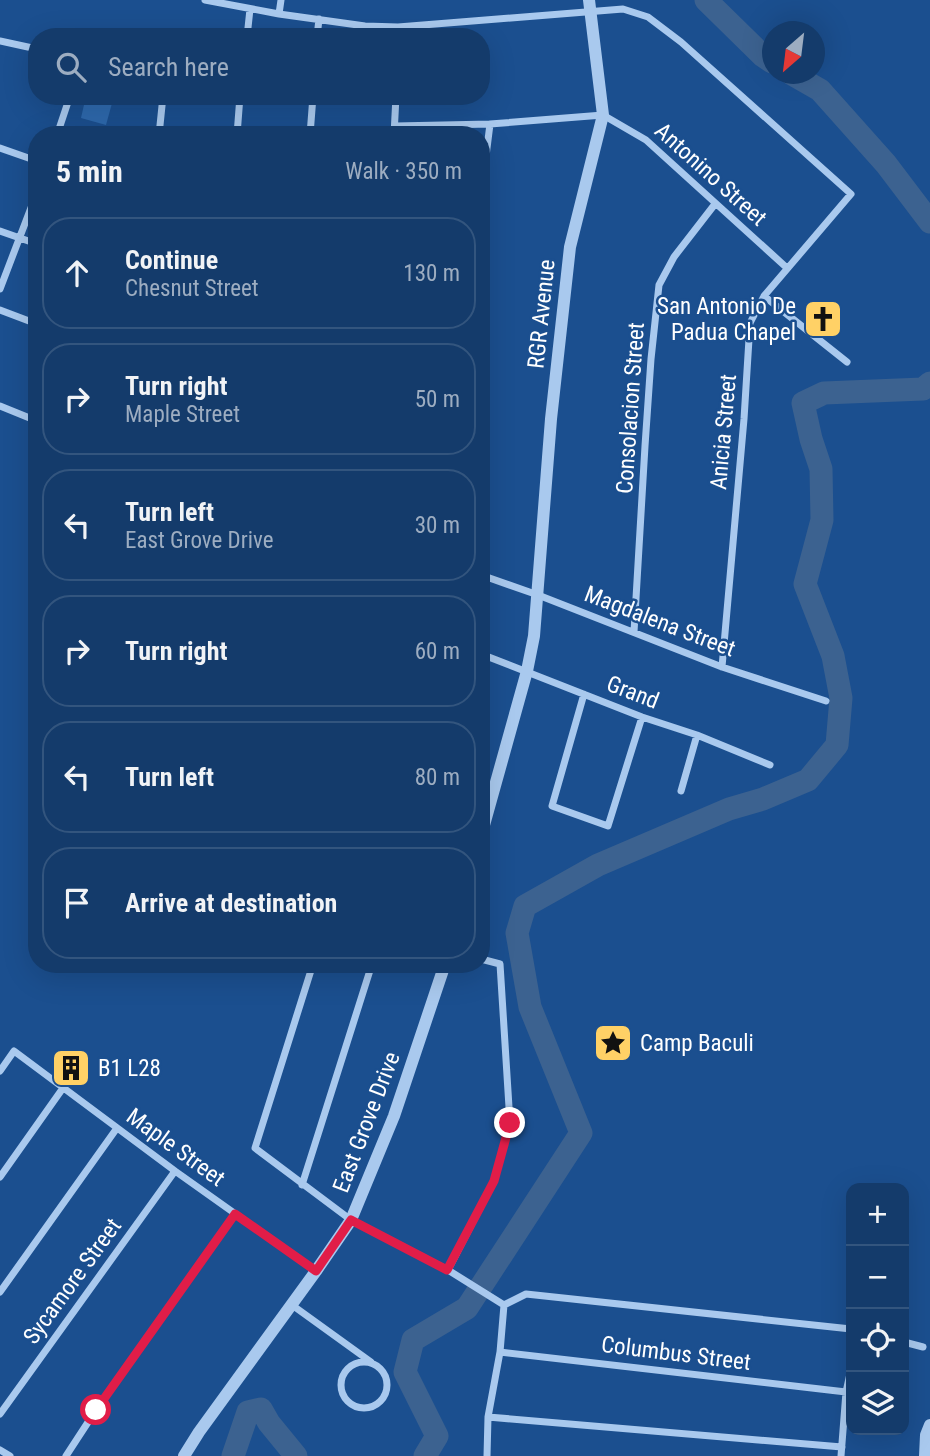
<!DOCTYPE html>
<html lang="en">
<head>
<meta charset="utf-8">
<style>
	body { margin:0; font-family:"Roboto Condensed",sans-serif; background:#214673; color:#f1f3f6 }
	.controls { position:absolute; right:21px; bottom:21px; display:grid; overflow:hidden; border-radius:14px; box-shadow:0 7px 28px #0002 }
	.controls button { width:63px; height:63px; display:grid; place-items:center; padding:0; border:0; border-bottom:2px solid #33557e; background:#143b6b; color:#f1f3f6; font:35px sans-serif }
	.compass { position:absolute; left:762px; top:21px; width:63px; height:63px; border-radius:50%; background:#143b6b; box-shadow:0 7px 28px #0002; rotate:208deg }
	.stop { position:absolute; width:21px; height:21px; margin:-16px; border:5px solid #e11d48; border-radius:50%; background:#fff }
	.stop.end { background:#e11d48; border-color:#fff; box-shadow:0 2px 7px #0008 }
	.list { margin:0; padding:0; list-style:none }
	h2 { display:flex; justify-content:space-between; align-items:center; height:91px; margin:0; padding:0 28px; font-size:30px }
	h2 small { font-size:23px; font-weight:400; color:#9dadc1 }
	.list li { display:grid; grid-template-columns:46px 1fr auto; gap:21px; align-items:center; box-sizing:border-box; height:112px; margin:0 14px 14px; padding:0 14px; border:2px solid #33557e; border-radius:28px }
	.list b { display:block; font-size:26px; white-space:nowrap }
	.list p { margin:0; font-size:23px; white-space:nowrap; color:#9dadc1 }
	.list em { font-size:23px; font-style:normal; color:#9dadc1 }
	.icon { flex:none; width:38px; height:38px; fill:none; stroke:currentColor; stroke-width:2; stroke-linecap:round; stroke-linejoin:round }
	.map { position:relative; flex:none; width:930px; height:1456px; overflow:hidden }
	.search { position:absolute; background:#143b6b; box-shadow:0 7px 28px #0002; left:28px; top:28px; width:462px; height:77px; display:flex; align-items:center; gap:18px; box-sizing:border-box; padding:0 24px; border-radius:28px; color:#9dadc1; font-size:26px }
	.panel { position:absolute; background:#143b6b; box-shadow:0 7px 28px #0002; left:28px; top:126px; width:462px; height:847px; border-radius:28px }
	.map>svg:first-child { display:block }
	.green { fill:#2e69ad }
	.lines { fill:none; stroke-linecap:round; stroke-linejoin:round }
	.river { stroke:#3c6290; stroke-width:23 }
	.minor { stroke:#a9c9ee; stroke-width:7 }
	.tertiary { stroke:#a9c9ee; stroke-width:12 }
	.route { stroke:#e11d48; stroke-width:9 }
	.labels { text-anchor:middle; stroke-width:5; stroke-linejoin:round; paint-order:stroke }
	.street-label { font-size:23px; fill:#fff; stroke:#1b4f8f }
	.poi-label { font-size:23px; fill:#fff; stroke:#1b4f8f; text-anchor:start }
</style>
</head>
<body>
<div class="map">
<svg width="930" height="1456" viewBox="0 0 930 1456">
	<rect width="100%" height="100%" fill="#1b4f8f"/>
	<!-- green -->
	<path class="green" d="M86 96H114L106 125 81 118Z"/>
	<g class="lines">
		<!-- river -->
		<path class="river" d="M706 0 763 56 772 62
			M792 74 820 90 886 164 930 222
			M233 1456 248 1412 261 1409 269 1423 296 1456
			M425 1456 437 1436 405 1372 413 1340 467 1308 581 1133 530 1007 517 933 525 906 598 865 729 809 763 799 808 780 837 745 841 698 833 656 805 584 822 520 821 469 811 439 803 403 824 393 923 389 930 383"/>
		<!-- minor -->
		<path class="minor" d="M205 0 279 14 365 26 398 27 623 9 648 17 681 42 851 194 764 296 750 323 744 419 722 667
			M279 14 281 0
			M247 37 250 9
			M317 37 319 19
			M0 41 37 49
			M395 126 490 124 603 115 646 140 787 268
			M57 135 70 96
			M159 135 163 96
			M237 135 240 96
			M310 135 313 96
			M394 135 396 96
			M0 148 37 161
			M481 196 490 124
			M0 231 37 244
			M0 289 37 192
			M764 296 847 362
			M0 310 37 324
			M0 406 37 421
			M481 575 538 595 722 667 826 701
			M634 632 645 446 651 359 659 285 674 257 715 204
			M481 654 642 717 697 735 770 765
			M584 694 552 806 608 826 642 717
			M681 791 697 735
			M313 964 255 1148 351 1220 448 1270 504 1305
			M0 1071 14 1051 175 1171 316 1271
			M0 1177 63 1088
			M302 1185 372 964
			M448 1270 494 1181 510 1123 500 964 481 959
			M0 1292 117 1128
			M292 1305 371 1362
			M504 1305 526 1294 851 1329
			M904 1342 923 1347
			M500 1352 846 1392
			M341 1385a23 23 0 1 1 46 0a23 23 0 1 1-46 0Z
			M0 1414 175 1171
			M488 1417 842 1447
			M0 1450 10 1456
			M66 1456 96 1410 235 1214
			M487 1456 488 1417 500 1352 504 1305
			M841 1456 846 1392 851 1369"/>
		<!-- tertiary -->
		<path class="tertiary" d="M481 836 527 671 534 636 551 419 570 247 603 115 589 0
			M184 1456 199 1432 316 1271 351 1220 394 1116 445 964
			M925 1456 926 1435 930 1425"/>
	</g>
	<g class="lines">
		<!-- route -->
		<path class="route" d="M96 1410 235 1214 316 1271 351 1220 447 1270 494 1181 510 1123"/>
	</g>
	<!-- icons -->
	<defs>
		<symbol id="church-square" viewBox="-11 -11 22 22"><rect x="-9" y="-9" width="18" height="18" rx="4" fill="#ffd166" stroke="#1b4f8f"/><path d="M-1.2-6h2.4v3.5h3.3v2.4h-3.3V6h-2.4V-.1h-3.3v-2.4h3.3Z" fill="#111"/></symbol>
		<symbol id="sight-square" viewBox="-11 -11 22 22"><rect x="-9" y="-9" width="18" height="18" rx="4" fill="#ffd166" stroke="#1b4f8f"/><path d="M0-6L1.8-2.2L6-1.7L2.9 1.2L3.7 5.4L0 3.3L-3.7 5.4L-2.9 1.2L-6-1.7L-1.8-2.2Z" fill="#111"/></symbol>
		<symbol id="building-square" viewBox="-11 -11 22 22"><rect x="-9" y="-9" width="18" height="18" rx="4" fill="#ffd166" stroke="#1b4f8f"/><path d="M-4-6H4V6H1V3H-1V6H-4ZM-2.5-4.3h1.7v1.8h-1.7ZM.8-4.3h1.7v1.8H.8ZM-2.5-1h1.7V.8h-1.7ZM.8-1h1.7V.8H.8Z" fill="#111"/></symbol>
	</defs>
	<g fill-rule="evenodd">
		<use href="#church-square" x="801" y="297" width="44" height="44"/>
		<use href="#sight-square" x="591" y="1021" width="44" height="44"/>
		<use href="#building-square" x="49" y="1046" width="44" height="44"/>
	</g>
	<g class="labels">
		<!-- street labels -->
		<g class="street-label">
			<text transform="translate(711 174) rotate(42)" y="8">Antonino Street</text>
			<text transform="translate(541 314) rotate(-84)" y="8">RGR Avenue</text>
			<text transform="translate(630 408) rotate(-86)" y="8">Consolacion Street</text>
			<text transform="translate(723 432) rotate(-85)" y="8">Anicia Street</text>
			<text transform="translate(660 621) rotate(21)" y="8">Magdalena Street</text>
			<text transform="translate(633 692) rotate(21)" y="8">Grand</text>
			<text transform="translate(366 1122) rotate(-69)" y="8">East Grove Drive</text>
			<text transform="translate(176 1147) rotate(36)" y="8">Maple Street</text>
			<text transform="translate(72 1281) rotate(-54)" y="8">Sycamore Street</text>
			<text transform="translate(676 1353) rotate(7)" y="8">Columbus Street</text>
		</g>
		<!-- poi labels -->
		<g class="poi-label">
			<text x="796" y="314" text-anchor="end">San Antonio De<tspan x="796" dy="26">Padua Chapel</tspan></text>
			<text x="640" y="1051">Camp Baculi</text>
			<text x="98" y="1076">B1 L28</text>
		</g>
	</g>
</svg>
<div class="controls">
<button>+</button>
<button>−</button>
<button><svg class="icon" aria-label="locate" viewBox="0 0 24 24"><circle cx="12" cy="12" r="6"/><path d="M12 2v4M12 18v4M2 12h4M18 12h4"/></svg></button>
<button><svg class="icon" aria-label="layers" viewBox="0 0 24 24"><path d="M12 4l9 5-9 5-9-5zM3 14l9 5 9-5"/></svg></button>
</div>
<svg class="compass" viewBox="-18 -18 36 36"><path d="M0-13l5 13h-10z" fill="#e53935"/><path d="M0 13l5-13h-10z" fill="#9dadc1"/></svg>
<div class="stop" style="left:96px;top:1410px"></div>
<div class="stop end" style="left:510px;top:1123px"></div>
<div class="search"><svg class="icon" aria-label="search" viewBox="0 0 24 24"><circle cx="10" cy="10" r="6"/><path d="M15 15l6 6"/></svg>Search here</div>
<section class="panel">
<h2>5 min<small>Walk · 350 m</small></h2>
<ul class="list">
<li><svg class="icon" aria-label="ahead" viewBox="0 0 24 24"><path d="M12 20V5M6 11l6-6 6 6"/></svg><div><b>Continue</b><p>Chesnut Street</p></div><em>130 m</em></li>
<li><svg class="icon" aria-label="right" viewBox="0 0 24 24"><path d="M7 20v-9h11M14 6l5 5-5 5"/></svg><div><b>Turn right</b><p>Maple Street</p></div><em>50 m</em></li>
<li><svg class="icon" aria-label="left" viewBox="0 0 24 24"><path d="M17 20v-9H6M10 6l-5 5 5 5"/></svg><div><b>Turn left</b><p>East Grove Drive</p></div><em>30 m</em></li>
<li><svg class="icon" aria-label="right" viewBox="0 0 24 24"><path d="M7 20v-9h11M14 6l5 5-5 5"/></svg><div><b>Turn right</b></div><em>60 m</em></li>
<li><svg class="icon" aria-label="left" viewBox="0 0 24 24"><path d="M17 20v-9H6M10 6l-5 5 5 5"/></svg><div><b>Turn left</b></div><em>80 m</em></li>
<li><svg class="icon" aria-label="arrive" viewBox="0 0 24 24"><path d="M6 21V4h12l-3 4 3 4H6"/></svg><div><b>Arrive at destination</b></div></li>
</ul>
</section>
</div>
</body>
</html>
